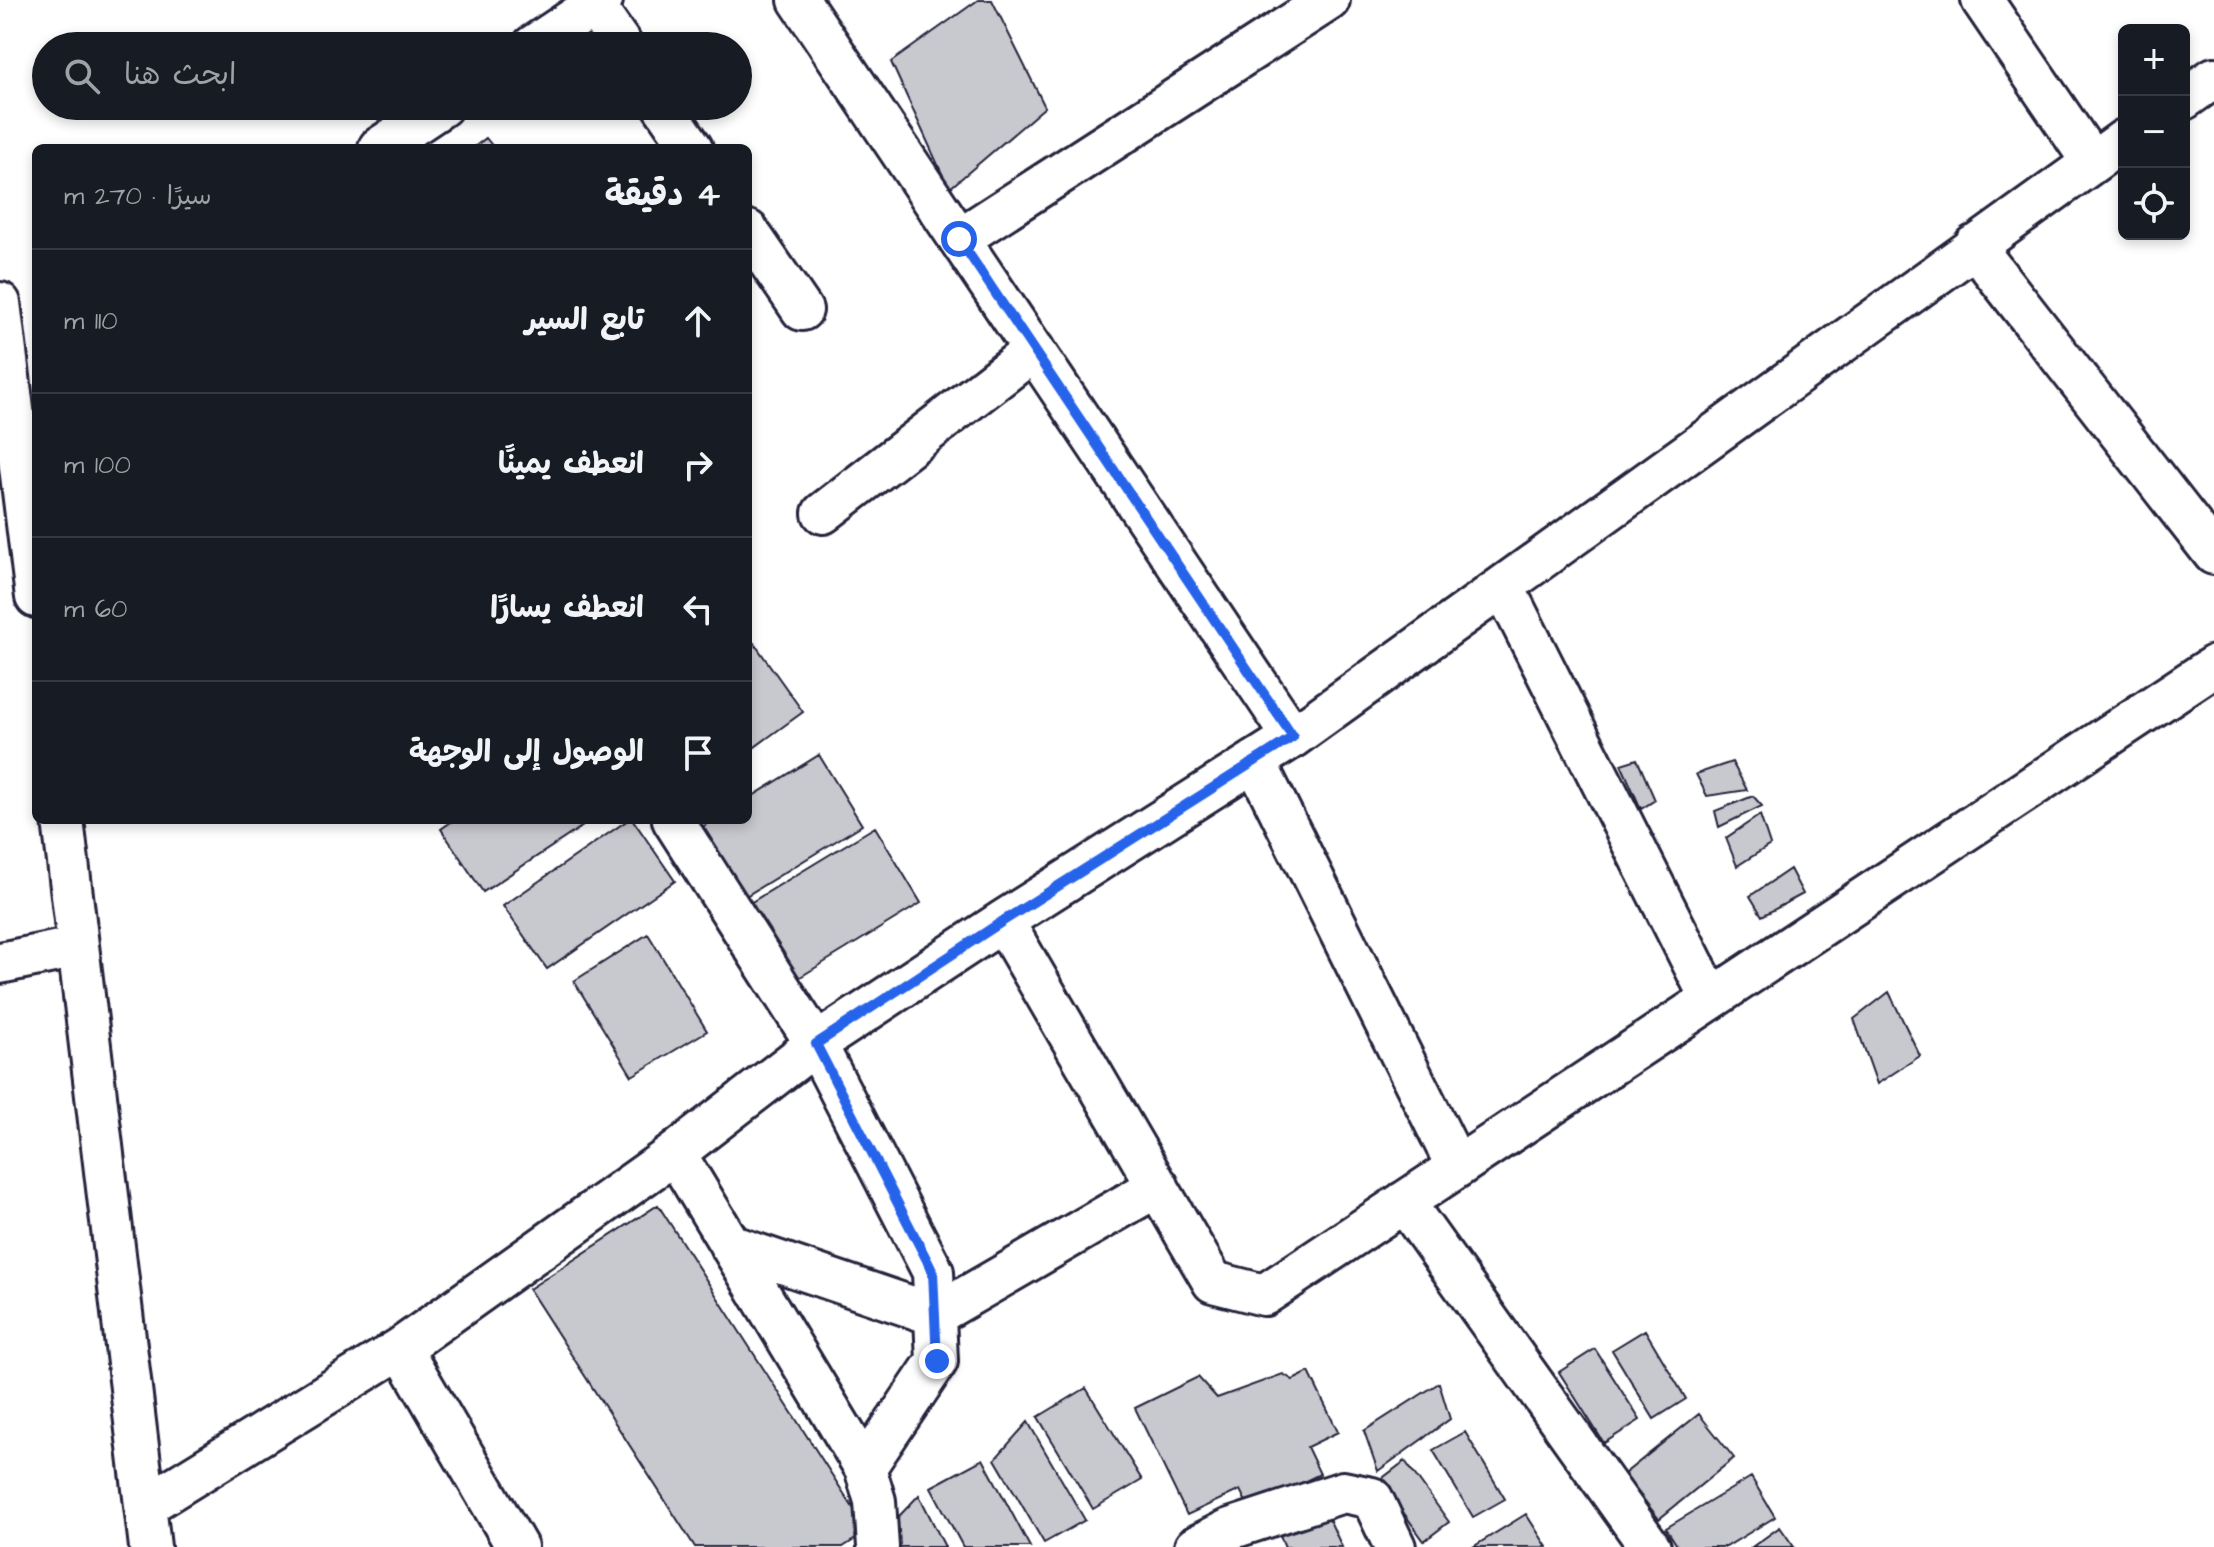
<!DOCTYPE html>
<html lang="ar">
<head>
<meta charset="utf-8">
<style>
	body { margin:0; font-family:"Architects Daughter","Playpen Sans Arabic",sans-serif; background:#20242c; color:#f1f3f6; direction:rtl }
	.controls { position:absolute; right:24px; top:24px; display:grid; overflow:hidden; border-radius:12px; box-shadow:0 4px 12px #0003 }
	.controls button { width:72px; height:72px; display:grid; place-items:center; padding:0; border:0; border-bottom:2px solid #363941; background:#171b24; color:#f1f3f6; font:40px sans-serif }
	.stop { position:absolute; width:24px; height:24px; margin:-18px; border:6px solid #2563eb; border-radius:50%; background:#fff }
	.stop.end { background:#2563eb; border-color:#fff; box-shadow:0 2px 8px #0008 }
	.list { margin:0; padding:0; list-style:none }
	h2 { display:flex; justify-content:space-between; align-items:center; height:104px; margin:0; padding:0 32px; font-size:34px }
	h2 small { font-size:26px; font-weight:400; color:#9ea1a6 }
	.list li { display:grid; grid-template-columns:52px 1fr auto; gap:24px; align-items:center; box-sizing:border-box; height:144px; padding:0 32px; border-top:2px solid #363941 }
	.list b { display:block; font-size:30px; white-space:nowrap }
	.list em { font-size:26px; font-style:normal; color:#9ea1a6 }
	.icon { flex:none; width:44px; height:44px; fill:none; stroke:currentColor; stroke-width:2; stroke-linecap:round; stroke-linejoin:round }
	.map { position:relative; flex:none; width:2214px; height:1547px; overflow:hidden; direction:ltr }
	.search { position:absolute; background:#171b24; box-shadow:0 4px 12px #0003; left:32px; top:32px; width:720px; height:88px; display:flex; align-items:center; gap:20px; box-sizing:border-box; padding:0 28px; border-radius:44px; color:#9ea1a6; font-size:30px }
	.panel { position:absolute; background:#171b24; box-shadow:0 4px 12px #0003; left:32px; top:144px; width:720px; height:680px; border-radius:12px; direction:rtl }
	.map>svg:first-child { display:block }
	.building { fill:#c8c8cf; stroke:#22223b; stroke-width:2 }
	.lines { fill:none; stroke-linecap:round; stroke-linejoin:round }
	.minor-casing { stroke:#22223b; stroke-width:46 }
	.minor { stroke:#fff; stroke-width:40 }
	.route { stroke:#2563eb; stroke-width:10 }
</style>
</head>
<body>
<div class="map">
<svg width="2214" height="1547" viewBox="0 0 2214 1547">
	<rect width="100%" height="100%" fill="#fff"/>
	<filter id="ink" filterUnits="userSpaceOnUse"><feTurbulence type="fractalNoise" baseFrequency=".0125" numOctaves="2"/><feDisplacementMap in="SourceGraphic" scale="16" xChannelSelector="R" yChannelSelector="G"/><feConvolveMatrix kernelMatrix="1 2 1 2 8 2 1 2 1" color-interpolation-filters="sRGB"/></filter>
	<g filter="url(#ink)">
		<!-- building -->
		<path class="building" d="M978 0H992L1045 107 949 189 891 62Z
			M486 138 494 148H473Z
			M754 643 803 712 748 752V648Z
			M819 755 862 825 741 899 699 829 713 820H748V799Z
			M1637 759 1655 800 1641 809 1621 764Z
			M1732 762 1747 790 1707 796 1696 774Z
			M1753 796 1762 806 1719 827 1715 811Z
			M1760 815 1770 845 1737 866 1726 838Z
			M454 820H592L483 892 441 829Z
			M628 820H633L675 881 547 969 503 906Z
			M875 827 921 903 797 979 750 903Z
			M1790 869 1803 894 1762 916 1750 896Z
			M648 934 707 1031 632 1076 574 981Z
			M1889 992 1920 1056 1877 1084 1854 1019Z
			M658 1205 868 1531 843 1547H695L529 1289Z
			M1645 1330 1686 1399 1654 1419 1612 1350Z
			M1595 1349 1640 1420 1604 1443 1559 1372Z
			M1309 1372 1338 1432 1307 1447 1320 1474 1249 1508 1240 1490 1187 1515 1135 1408 1198 1377 1217 1398 1283 1374 1293 1380Z
			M1439 1383 1450 1419 1378 1471 1364 1431Z
			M1086 1388 1142 1480 1093 1509 1038 1417Z
			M1699 1414 1734 1458 1659 1519 1624 1474Z
			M1028 1422 1085 1520 1044 1543 995 1459Z
			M1465 1432 1505 1499 1473 1517 1433 1450Z
			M983 1459 1030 1547H963L931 1487Z
			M1405 1461 1449 1522 1424 1541 1380 1480Z
			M1751 1477 1775 1517 1726 1547H1678L1666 1528Z
			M919 1495 945 1547H893L885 1531Z
			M1325 1510 1342 1547H1285L1278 1531Z
			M1526 1514 1547 1547H1473Z
			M1780 1527 1794 1547H1752Z"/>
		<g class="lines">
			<defs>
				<path id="minor" d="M799 0 1293 737
					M1982 0 2092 162
					M594 6 622 46
					M533 46 602 0
					M2184 99 2214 78
					M663 106 692 148
					M379 148 442 106
					M748 231 802 310
					M959 239 1329 0
					M1974 246 2214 554
					M0 303 36 597
					M823 513 1034 350
					M1503 586 1711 999
					M1255 761 1457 1167
					M63 820 150 1547
					M673 820 816 1044 933 1272 937 1361 865 1468
					M1003 921 1213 1282 1264 1295 2214 666
					M0 963 78 947
					M675 1153 865 1468 875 1501 878 1547
					M1404 1202 1650 1547
					M730 1245 935 1315 1158 1186
					M401 1348 517 1547
					M145 1506 401 1348 675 1153 816 1044 1003 921 1293 737 2124 140
					M1195 1547 1230 1529 1343 1492 1372 1498 1395 1547"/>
			</defs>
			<!-- minor casing -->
			<use href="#minor" class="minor-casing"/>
			<!-- minor -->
			<use href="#minor" class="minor"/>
		</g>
	</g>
	<g class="lines" filter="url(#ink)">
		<!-- route -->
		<path class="route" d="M937 1361 933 1272 816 1044 1003 921 1293 737 959 239"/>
	</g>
</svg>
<div class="controls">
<button>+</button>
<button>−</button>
<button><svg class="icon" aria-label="locate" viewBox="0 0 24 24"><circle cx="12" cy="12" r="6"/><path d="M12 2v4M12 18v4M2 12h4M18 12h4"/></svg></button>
</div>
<div class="stop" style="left:959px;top:239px"></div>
<div class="stop end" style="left:937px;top:1361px"></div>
<div class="search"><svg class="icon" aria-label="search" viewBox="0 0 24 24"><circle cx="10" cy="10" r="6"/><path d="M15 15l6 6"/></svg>ابحث هنا</div>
<section class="panel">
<h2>4 دقيقة<small>سيرًا · 270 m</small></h2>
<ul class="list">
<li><svg class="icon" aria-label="ahead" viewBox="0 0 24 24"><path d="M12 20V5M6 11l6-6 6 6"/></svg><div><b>تابع السير</b></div><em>110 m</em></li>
<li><svg class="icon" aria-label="right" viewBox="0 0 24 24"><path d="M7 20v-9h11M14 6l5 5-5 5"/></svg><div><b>انعطف يمينًا</b></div><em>100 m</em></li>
<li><svg class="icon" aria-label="left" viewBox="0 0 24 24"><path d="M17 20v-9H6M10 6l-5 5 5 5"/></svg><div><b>انعطف يسارًا</b></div><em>60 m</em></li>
<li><svg class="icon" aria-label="arrive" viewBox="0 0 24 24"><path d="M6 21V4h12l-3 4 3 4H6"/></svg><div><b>الوصول إلى الوجهة</b></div></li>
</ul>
</section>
</div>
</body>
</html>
